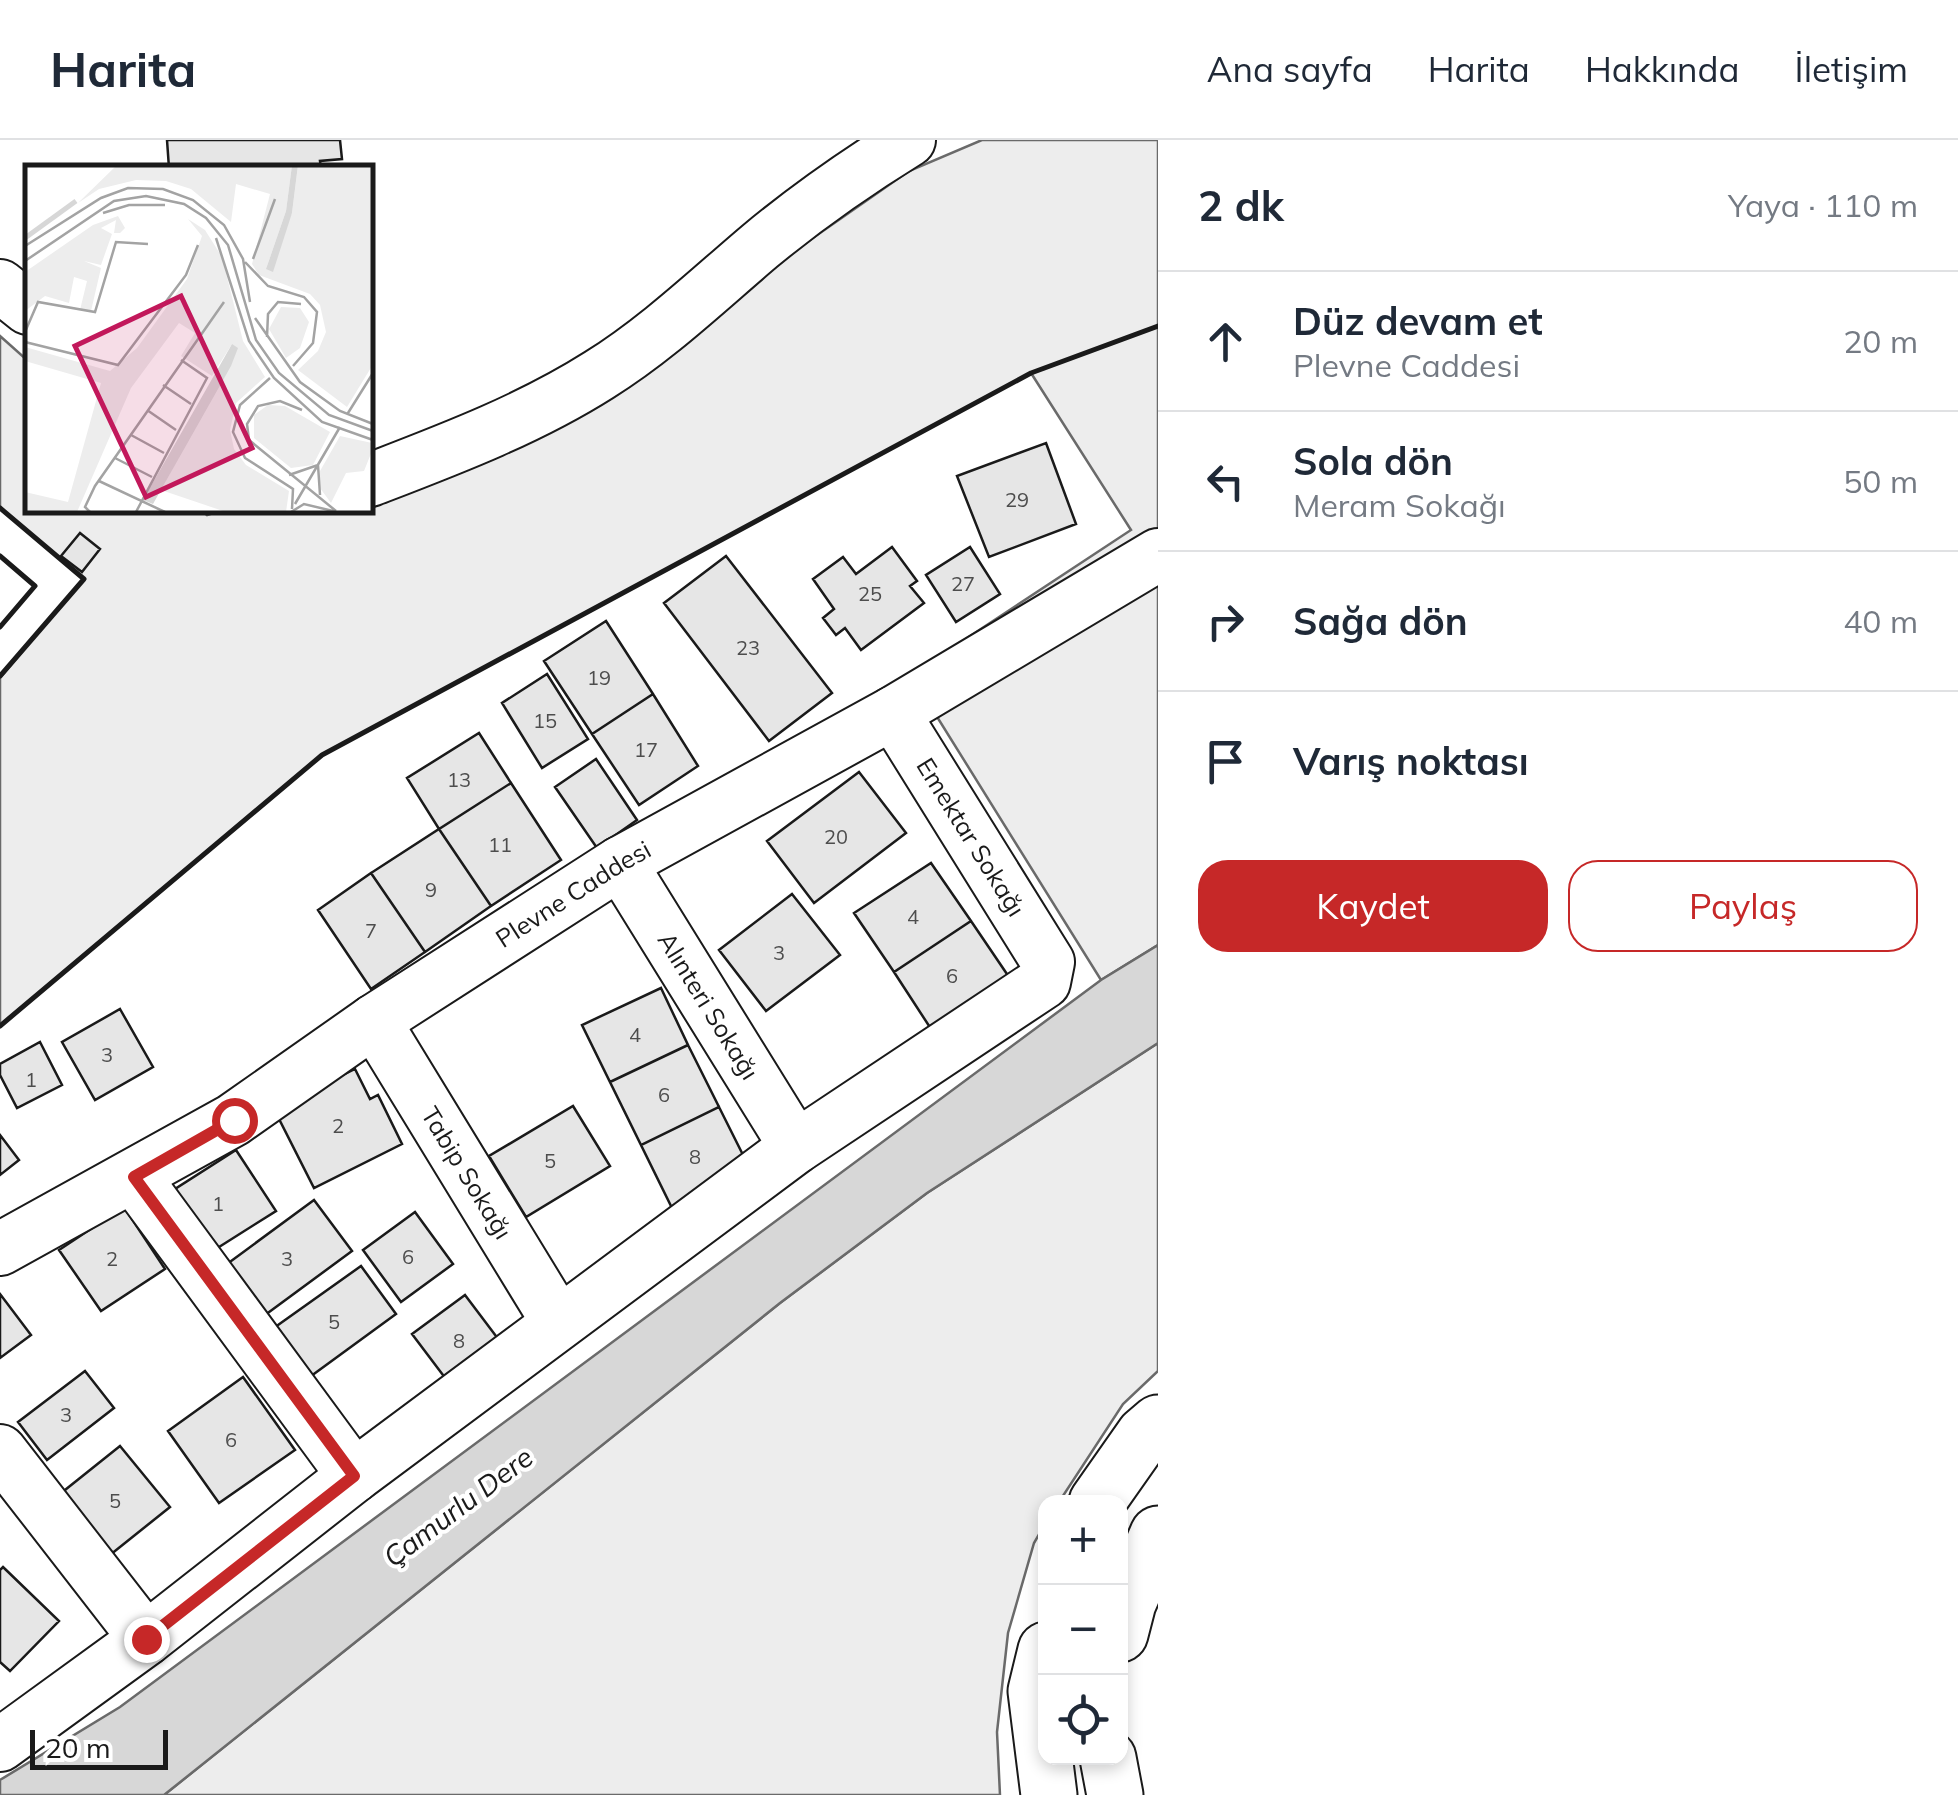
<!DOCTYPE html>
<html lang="tr">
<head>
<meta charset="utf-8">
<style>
	body { margin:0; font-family:Mulish,sans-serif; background:#f6f6f7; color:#1f2937 }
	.controls { position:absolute; right:30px; bottom:30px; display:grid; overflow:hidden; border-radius:20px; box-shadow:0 5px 15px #0003 }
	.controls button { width:90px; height:90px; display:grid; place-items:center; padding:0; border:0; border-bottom:2px solid #e0e1e3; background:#fff; color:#1f2937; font:50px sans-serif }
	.scale { position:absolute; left:30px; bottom:25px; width:138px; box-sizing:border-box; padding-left:10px; border:5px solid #1a1a1a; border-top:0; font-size:28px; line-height:35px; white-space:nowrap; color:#1a1a1a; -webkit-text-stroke:8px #fff; paint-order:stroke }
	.stop { position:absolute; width:30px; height:30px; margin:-22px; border:8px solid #c62828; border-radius:50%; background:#fff }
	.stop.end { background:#c62828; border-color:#fff; box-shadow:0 2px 10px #0008 }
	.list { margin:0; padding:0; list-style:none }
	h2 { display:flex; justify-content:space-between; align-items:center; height:130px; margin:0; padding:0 40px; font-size:42px }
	h2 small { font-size:32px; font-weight:400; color:#747a83 }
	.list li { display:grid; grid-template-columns:65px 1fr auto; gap:30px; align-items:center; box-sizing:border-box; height:140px; padding:0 40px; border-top:2px solid #e0e1e3 }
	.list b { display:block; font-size:38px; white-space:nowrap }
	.list p { margin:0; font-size:32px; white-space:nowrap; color:#747a83 }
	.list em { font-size:32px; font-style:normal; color:#747a83 }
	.actions { display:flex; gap:20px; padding:30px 40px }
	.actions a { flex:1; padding:22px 0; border:2px solid #c62828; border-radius:30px; text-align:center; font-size:35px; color:#c62828 }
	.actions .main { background:#c62828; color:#fff }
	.icon { flex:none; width:55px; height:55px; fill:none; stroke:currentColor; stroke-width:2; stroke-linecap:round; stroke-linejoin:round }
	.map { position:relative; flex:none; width:1158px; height:1655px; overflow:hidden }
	header { display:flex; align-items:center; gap:60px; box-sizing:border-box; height:140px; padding:0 50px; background:#fff; border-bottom:2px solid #e0e1e3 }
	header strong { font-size:48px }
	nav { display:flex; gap:55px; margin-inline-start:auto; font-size:35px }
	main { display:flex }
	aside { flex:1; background:#fff }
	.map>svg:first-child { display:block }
	.built { fill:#ededed; stroke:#6a6a6a; stroke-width:2.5 }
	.water { fill:#d7d7d7; stroke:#6a6a6a; stroke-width:2.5 }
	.building { fill:#e6e6e6; stroke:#1a1a1a; stroke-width:2.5 }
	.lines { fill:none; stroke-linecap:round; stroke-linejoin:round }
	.minor-casing { stroke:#1a1a1a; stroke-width:56 }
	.highway-casing { stroke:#1a1a1a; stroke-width:59 }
	.minor { stroke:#fff; stroke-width:52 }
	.highway { stroke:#fff; stroke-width:55 }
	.wall { stroke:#1a1a1a; stroke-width:5 }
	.route { stroke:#c62828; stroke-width:12 }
	.labels { text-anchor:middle; stroke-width:8; stroke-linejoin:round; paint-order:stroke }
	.number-label { font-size:20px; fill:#4d4d4d }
	.street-label { font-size:25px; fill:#1a1a1a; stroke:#fff }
	.water-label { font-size:28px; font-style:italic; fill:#1a1a1a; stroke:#fff }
	.inset-river { fill:none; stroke:#d7d7d7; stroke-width:5 }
	.inset-road { fill:none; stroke:#a3a3a3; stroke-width:2.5 }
	.view { fill:#c2185b; fill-opacity:0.15; stroke:#c2185b; stroke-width:5 }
	.inset-edge { fill:none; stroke:#1a1a1a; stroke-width:5 }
</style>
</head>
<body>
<header>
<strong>Harita</strong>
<nav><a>Ana sayfa</a><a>Harita</a><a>Hakkında</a><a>İletişim</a></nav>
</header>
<main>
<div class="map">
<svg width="1158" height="1655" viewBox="0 0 1158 1655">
	<rect width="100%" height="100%" fill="#fff"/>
	<!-- built -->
	<path class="built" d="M982 0H1158V805L1101 840 911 535 1131 390 1031 233 322 615 0 886V538L83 439 0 368V196L27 220 28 370H201L207 375 223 370H370V329L553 279 909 31Z
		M1158 903V1231L1123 1264 1059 1362H1046L1045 1384 1034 1403 1008 1493 997 1592 1000 1655H164L780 1163 927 1053Z"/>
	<!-- water -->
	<path class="water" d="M1158 805V903L927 1053 780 1163 164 1655H0V1640L120 1567 1101 840Z"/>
	<!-- building -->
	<path class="building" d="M167 0H340L342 19 320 21 321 28H169Z
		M1046 303 1076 384 989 417 957 336Z
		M80 393 100 409 82 432 61 416Z
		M892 407 917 441 910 446 924 463 861 510 845 488 836 495 823 478 834 469 813 439 843 417 856 434Z
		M970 407 1000 454 956 482 926 435Z
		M726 416 832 553 769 601 664 463Z
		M606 481 653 554 592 594 544 521Z
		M547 534 588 599 542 628 502 563Z
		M653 554 698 626 639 665 592 594Z
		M479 593 511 643 439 689 407 638Z
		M596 619 637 680 597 708 555 647Z
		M859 632 906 693 814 763 767 701Z
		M511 643 561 720 491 766 439 689Z
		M439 689 491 766 425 812 371 733Z
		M931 723 971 781 894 832 854 773Z
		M371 733 425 812 371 849 318 770Z
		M792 754 840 815 766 871 719 810Z
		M971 781 1011 840 933 892 894 832Z
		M661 848 688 905 610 942 582 885Z
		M120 869 153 927 95 960 62 902Z
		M40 902 62 945 17 968 0 935V924Z
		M688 905 719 967 641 1005 610 942Z
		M355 929 370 959 378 955 402 1004 314 1048 274 969Z
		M573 966 610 1026 526 1077 489 1016Z
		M719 967 750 1029 672 1068 641 1005Z
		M0 995 19 1020 0 1035Z
		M236 1010 276 1071 200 1119 161 1058Z
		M314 1060 352 1111 261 1178 223 1127Z
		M124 1067 165 1129 101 1171 59 1110Z
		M415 1072 453 1124 401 1162 363 1110Z
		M361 1126 396 1174 307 1239 271 1190Z
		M0 1154 31 1195 0 1218Z
		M465 1155 505 1208 452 1247 412 1194Z
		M85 1231 114 1268 47 1320 18 1282Z
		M243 1237 295 1310 219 1363 168 1291Z
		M120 1306 170 1367 110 1415 60 1354Z
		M3 1427 59 1481 10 1531 0 1522V1430Z"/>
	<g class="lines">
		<defs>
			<g id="minor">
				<path d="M0 146 28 168"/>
				<path d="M370 340C448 310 528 280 599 235 657 199 708 150 760 106 807 67 857 32 909 0"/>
				<path id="s1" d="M620 723 796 1007"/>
				<path id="s2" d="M374 881 558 1182"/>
				<path d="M134 1037 354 1336"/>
				<path id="s3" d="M0 1109 233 980 374 881 620 723 893 573 1158 415"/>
				<path d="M0 1311 146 1499"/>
				<path d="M0 1605 146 1499 354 1336 796 1007 1044 842 1048 822 893 573"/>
			</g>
			<path id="highway" d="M1097 1362 1144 1295 1158 1283
				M1120 1494 1128 1463 1158 1394
				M1046 1510 1036 1551 1049 1655
				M1108 1618 1115 1655"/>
		</defs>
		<!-- minor casing -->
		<use href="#minor" class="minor-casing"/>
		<!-- highway casing -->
		<use href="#highway" class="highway-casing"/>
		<!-- minor -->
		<use href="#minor" class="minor"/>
		<!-- highway -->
		<use href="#highway" class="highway"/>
		<!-- wall -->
		<path class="wall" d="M0 368 84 439 0 536
			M0 416 35 446 0 487
			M0 886 322 615 1031 233 1158 186"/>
	</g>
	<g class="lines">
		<!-- route -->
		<path class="route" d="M146 1499 354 1336 134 1037 234 980"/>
	</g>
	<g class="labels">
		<!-- number labels -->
		<g class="number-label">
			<text x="1017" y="367">29</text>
			<text x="963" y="451">27</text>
			<text x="870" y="461">25</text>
			<text x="748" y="515">23</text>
			<text x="599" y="545">19</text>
			<text x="545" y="588">15</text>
			<text x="646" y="617">17</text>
			<text x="459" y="647">13</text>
			<text x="836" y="704">20</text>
			<text x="500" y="712">11</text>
			<text x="431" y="757">9</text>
			<text x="913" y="784">4</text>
			<text x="371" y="798">7</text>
			<text x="779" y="820">3</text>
			<text x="952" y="843">6</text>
			<text x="635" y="902">4</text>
			<text x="107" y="922">3</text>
			<text x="31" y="947">1</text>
			<text x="664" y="962">6</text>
			<text x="338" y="993">2</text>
			<text x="695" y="1024">8</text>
			<text x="550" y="1028">5</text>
			<text x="218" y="1071">1</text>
			<text x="408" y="1124">6</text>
			<text x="112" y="1126">2</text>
			<text x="287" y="1126">3</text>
			<text x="334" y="1189">5</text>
			<text x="459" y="1208">8</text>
			<text x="66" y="1282">3</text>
			<text x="231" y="1307">6</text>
			<text x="115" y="1368">5</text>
		</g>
		<!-- street labels -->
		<g class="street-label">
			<text transform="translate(971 697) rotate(58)" y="9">Emektar Sokağı</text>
			<text dy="9" stroke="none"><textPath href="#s3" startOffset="675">Plevne Caddesi</textPath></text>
			<text dy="9" stroke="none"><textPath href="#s1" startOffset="168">Alınteri Sokağı</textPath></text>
			<text dy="9" stroke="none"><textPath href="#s2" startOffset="178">Tabip Sokağı</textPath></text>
		</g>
		<!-- water labels -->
		<g class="water-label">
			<text transform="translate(458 1367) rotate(-37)" y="10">Çamurlu Dere</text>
		</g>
	</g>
	<!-- overview -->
	<g transform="translate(25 25)">
		<rect width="348" height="348" fill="#fff"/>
		<path d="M92 0H267L261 46 241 104 267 48 273 0H347V201L322 242 273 205 293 186 301 167 295 140 285 129 234 110 227 99 245 29 211 19 206 57 166 24 141 16 111 15 74 24 53 38ZM93 51 100 63 95 68H89L91 55 76 63 87 69 76 100 59 96 76 103 66 146 55 145 62 116 49 112 44 138 20 131 0 146V107L68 60ZM163 54 180 65 197 92 218 176 240 212 211 238 205 265 209 284 221 300 264 326 261 347H201L136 325 203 201 207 179 187 211 156 191 170 168 154 158 106 223 52 347H0V327L43 337 76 218 0 196V182L85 206 112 183 162 114 177 71ZM256 142 275 143 284 157 275 183 261 193 244 164ZM243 240 260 241 305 267 288 300 266 303 229 273V250ZM315 271 347 278V286L339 306 321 308 306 338 295 323V306Z" fill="#ededed"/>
		<path d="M267 0H273L267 48 248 107 241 104 261 46ZM207 179 213 183 206 201 128 339 118 335Z" fill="#d7d7d7"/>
		<path class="inset-river" d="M0 73 51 36"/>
		<path class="inset-road" d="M78 48 104 40H140M191 73 224 176 249 213 297 257 348 275M0 81 76 33 103 23 138 24 168 35 199 60 218 94 225 137M228 94 250 34M0 96 89 36 121 31 159 39 181 53 203 80 231 175 254 208 304 250 348 266M220 97 243 121 279 132 292 147 288 178 268 201M230 153 275 217 315 246 348 259M0 167 13 137 70 147 91 77 123 79M242 172 243 149 253 137 276 139M0 177 93 200 161 110 173 80M245 213 215 240 208 267 220 293 268 324 267 344M138 220 166 239M122 245 151 265M277 245 255 236 233 241 222 259 224 275 311 346M323 248 348 208M106 270 139 288M90 293 127 312M293 300 295 330M264 310 293 300M74 316 140 347M270 339 315 262M65 347 60 342 70 321 199 137M111 347 182 213 156 195M266 347 279 339 308 346"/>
		<path class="view" d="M156 131 227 283 121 332 50 181Z"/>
		<rect width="348" height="348" class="inset-edge"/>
	</g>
</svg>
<div class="controls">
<button>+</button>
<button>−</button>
<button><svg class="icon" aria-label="locate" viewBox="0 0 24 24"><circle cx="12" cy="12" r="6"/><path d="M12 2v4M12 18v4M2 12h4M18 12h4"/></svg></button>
</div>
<div class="scale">20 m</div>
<div class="stop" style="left:234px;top:980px"></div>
<div class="stop end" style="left:146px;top:1499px"></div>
</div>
<aside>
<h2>2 dk<small>Yaya · 110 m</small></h2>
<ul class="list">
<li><svg class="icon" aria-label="ahead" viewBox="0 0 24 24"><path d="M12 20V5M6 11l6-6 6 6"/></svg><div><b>Düz devam et</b><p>Plevne Caddesi</p></div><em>20 m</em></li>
<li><svg class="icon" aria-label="left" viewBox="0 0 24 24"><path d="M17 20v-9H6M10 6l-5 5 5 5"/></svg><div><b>Sola dön</b><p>Meram Sokağı</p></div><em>50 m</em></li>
<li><svg class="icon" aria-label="right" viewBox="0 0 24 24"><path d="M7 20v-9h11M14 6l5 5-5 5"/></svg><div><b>Sağa dön</b></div><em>40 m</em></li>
<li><svg class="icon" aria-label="arrive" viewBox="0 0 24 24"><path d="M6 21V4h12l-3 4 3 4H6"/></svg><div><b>Varış noktası</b></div></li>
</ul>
<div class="actions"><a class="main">Kaydet</a><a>Paylaş</a></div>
</aside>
</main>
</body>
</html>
